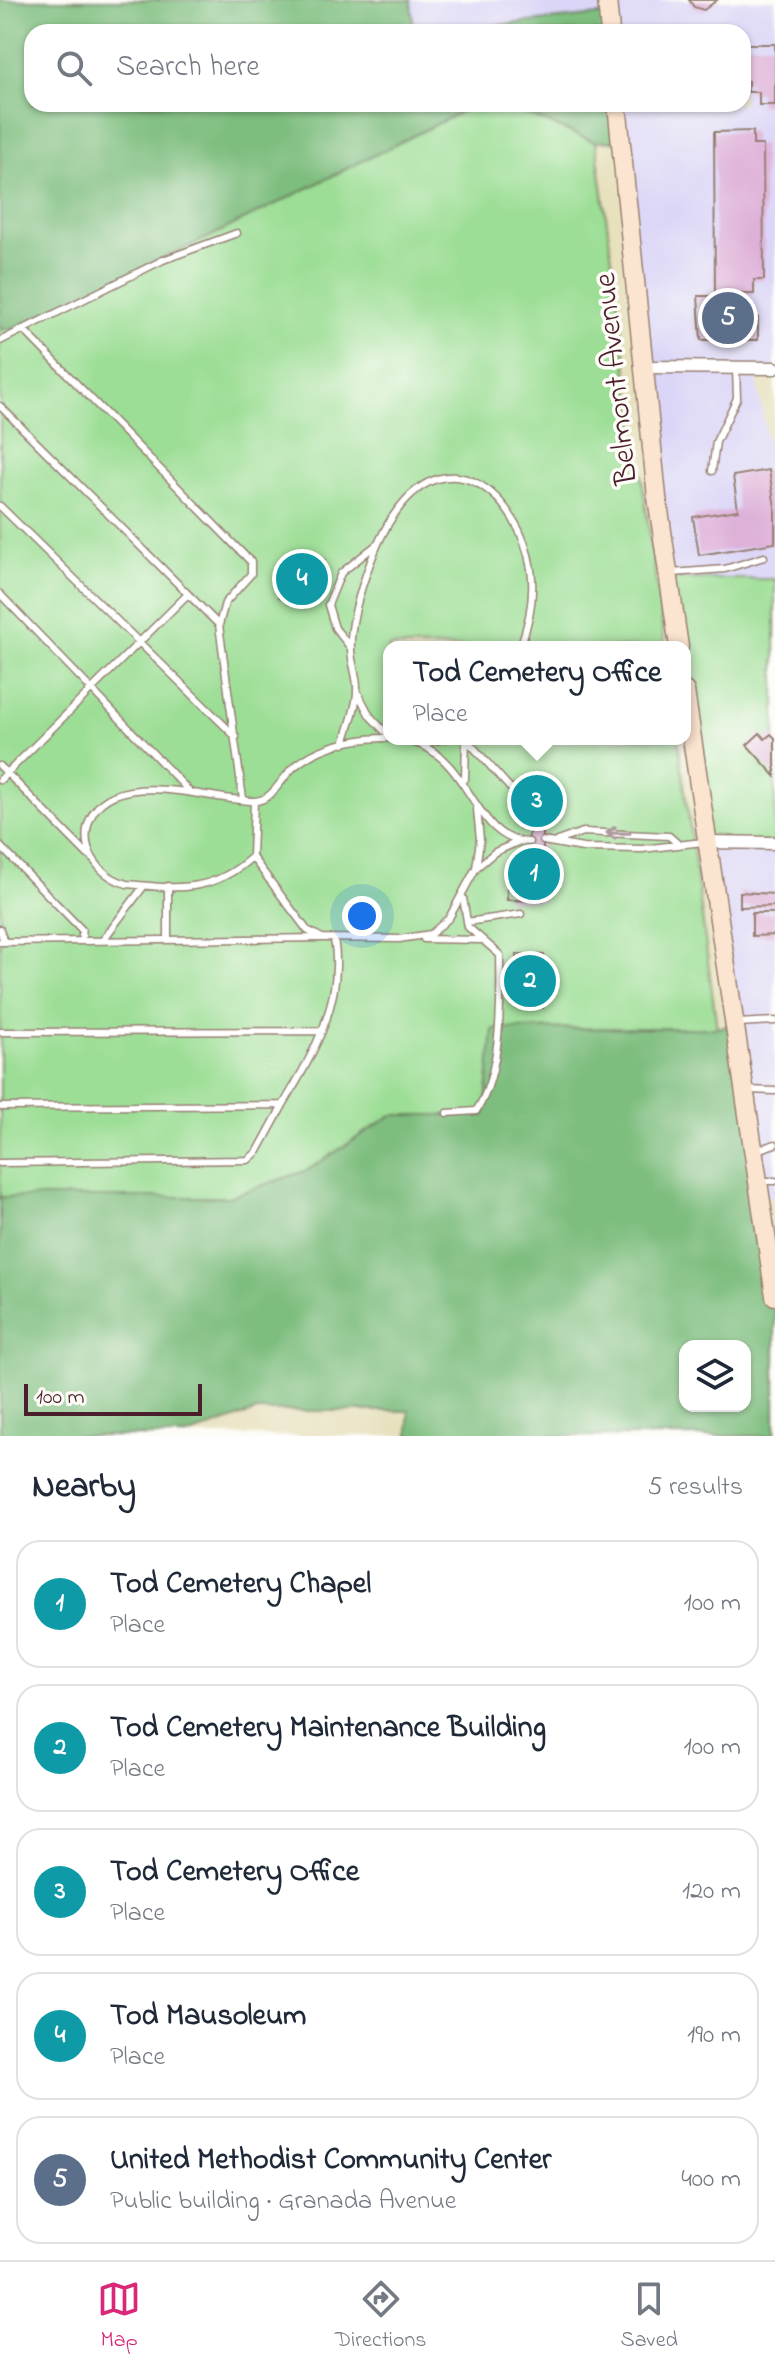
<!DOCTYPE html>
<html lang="en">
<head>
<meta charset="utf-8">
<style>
	body { margin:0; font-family:"Indie Flower",sans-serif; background:#f2f2f3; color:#1f2937 }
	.controls { position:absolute; right:24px; bottom:24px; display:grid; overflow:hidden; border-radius:16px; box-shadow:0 2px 6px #0004 }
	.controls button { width:72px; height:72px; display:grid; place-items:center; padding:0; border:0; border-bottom:2px solid #e0e1e3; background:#fff; color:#1f2937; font:40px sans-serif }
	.scale { position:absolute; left:24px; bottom:20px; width:178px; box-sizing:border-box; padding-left:8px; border:4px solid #4a1f2b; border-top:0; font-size:22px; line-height:28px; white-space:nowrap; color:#4a1f2b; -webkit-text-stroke:6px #fdfcf7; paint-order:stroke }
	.you { position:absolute; left:362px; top:916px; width:28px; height:28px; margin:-20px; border:6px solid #fff; border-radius:50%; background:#1a73e8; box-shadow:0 0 0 12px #1a73e833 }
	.badge { display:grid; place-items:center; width:52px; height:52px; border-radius:50%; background:#db2777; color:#fff; font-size:26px; font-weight:700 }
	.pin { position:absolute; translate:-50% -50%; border:4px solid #fff; box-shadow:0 2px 8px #0006 }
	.popup { position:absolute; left:383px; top:641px; width:308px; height:104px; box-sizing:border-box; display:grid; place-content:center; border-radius:16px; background:#fff; filter:drop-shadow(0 2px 6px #0005); font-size:26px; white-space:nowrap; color:#747a83 }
	.popup b { font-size:30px; color:#1f2937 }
	.popup::after { content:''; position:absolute; left:50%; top:100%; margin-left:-16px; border:16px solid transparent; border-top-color:#fff }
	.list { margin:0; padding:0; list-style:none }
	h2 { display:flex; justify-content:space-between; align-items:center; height:104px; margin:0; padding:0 32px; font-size:34px }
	h2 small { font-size:26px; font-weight:400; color:#747a83 }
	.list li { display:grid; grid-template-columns:52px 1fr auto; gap:24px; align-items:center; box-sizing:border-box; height:128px; margin:0 16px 16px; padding:0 16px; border:2px solid #e0e1e3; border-radius:24px }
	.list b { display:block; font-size:30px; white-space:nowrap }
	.list p { margin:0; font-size:26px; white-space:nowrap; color:#747a83 }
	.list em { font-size:26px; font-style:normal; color:#747a83 }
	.icon { flex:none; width:44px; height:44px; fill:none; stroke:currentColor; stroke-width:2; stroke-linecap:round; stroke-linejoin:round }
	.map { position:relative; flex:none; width:775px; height:1436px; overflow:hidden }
	.search { position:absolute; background:#fff; box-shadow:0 2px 6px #0004; left:24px; right:24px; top:24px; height:88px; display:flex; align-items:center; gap:20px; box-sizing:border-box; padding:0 28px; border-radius:24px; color:#747a83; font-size:30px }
	.sheet { height:824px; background:#fff }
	nav { display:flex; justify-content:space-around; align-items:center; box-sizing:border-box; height:112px; border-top:2px solid #e0e1e3; background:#fff; font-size:22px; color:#747a83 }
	nav a { display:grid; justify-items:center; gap:4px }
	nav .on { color:#db2777 }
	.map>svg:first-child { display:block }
	.built { fill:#dbd6f7 }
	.green { fill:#9cde95; stroke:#737e60; stroke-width:2 }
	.forest { fill:#7dbd7e; stroke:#646e54; stroke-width:2; fill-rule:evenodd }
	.building { fill:#deb1d9 }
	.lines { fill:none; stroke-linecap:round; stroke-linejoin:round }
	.service-casing { stroke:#988074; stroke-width:9 }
	.minor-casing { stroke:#988074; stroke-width:15 }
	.secondary-casing { stroke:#988074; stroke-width:21 }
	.service { stroke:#fff; stroke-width:6 }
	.minor { stroke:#fff; stroke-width:12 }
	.secondary { stroke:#fce5d0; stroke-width:18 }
	.oneway { stroke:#ae9aa0 }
	.labels { text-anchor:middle; stroke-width:7; stroke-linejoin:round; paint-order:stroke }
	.street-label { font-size:32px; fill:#4a1f2b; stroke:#fdfcf7 }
</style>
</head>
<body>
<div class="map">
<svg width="775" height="1436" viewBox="0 0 775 1436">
	<rect width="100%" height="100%" fill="#fdfcf7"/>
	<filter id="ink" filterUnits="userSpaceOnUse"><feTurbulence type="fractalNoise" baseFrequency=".0125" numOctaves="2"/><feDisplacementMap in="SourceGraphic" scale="16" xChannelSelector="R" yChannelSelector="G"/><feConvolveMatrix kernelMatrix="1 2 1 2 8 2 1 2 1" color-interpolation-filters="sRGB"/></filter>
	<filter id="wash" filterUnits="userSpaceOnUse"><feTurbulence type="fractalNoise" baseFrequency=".006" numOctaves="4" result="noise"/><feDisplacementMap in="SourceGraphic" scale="32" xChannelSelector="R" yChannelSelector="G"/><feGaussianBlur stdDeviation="1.8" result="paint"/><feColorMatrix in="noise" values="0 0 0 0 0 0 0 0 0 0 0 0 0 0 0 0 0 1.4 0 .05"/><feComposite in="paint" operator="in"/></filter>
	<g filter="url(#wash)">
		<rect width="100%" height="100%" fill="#e7e1be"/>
		<!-- built -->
		<path class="built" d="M411 0H775V368L755 369 775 488V579H669L617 104H743V32H610L608 15 414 32Z
			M707 842 775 843V1197H760Z"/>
		<!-- green -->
		<path class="green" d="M477 104H500L596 142 665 647H389V739H678L717 1028 494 1029 486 1115H392L308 1170 229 1197H0V329H11L209 237Z
			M669 579H775V843L707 842 685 691V647Z"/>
		<!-- forest -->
		<path class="forest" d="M0 0H411L414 32H32V104H477L209 237 11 329H0Z
			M608 14 610 32H430Z
			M500 104H617L620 141 596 142Z
			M734 1024 775 1296V1436H409V1411H257L187 1436H0V1197H229L308 1170 392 1115H485L493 1029 717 1028ZM685 1346H745V1406H685Z"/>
		<g id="blocks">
			<!-- building -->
			<path class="building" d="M689 0H717L704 10 694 7Z
				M743 44H775V105H759V92H748V81H743Z
				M753 131V145H763L764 280H754V294H715L714 132Z
				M698 296H740V317H758V340H701Z
				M769 470 775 507V543L699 555 693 517 738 510 733 476Z
				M299 549 325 560 305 608 279 597Z
				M760 733 765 739 771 734 775 738V776L747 745Z
				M522 785H552V823L543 828V901L507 900V885H525V862H528L529 828H520Z
				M740 892 775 894V906L740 907Z
				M752 913H775V935L752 936Z
				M517 954 544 955 543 1008H516Z"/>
		</g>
	</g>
	<g filter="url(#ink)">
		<use href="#blocks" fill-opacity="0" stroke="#988074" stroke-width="2"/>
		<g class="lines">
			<defs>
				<path id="service" d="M23 329 251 562V574L225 603 219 625 243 799
					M0 341 163 260 237 233
					M0 406 219 625
					M712 471 716 442 737 398 736 368
					M0 506 236 737
					M672 573 725 569 764 557
					M0 594 189 791
					M350 647 335 628 328 605 341 573 376 545
					M357 691 370 716 389 736
					M466 739 510 788 521 789
					M421 743 445 739
					M344 744C348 728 357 708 357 691 358 677 351 663 351 649 349 614 375 540 396 512 452 435 520 498 531 569 535 596 529 623 520 647
					M0 766 88 855
					M465 779 466 739
					M0 780 188 594
					M254 801 252 857 307 930 322 938 399 939 431 934 449 918 476 868 495 852 518 842
					M543 841 583 848 642 849 703 842
					M557 841 583 832 669 836 677 843
					M0 846 82 930V941
					M252 857C212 893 178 889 127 884 99 876 78 848 90 819 113 765 211 801 254 801 273 801 281 778 294 767 324 741 384 730 421 745 472 766 476 842 529 842
					M476 868 480 840 477 809
					M168 886V940
					M467 922 521 914
					M0 929 4 942
					M424 939 481 940
					M103 940 144 886
					M0 942 320 938
					M738 1023 775 1021
					M0 1032 322 1031
					M748 1090 775 1091
					M0 1107 283 1105C313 1054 345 1000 334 939
					M447 1113 476 1111C502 1074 501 1000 500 955L468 927 463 898
					M757 1150 775 1144
					M0 1163 248 1160 258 1151 283 1105
					M762 1181H775"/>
				<path id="minor" d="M644 367 775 368
					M707 842 775 843"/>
				<path id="secondary" d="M607 0 610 32
					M617 104 657 497 679 647
					M685 691 775 1296"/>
			</defs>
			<!-- service casing -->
			<use href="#service" class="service-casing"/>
			<!-- minor casing -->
			<use href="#minor" class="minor-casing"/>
			<!-- secondary casing -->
			<use href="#secondary" class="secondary-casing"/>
			<!-- service -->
			<use href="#service" class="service"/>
			<!-- minor -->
			<use href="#minor" class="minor"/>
			<!-- secondary -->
			<use href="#secondary" class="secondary"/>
		</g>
		<!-- one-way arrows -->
		<defs><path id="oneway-shaft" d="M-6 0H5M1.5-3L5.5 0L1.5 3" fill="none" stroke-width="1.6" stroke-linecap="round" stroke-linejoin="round" transform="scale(2)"/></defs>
		<use class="oneway" href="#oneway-shaft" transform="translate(618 833) rotate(-179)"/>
	</g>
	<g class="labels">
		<!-- street labels -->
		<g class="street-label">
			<text transform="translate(614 379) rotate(-96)" y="11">Belmont Avenue</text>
		</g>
	</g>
</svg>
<div class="controls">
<button><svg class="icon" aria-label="layers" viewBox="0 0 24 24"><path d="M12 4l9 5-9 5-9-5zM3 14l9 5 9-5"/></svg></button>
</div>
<div class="scale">100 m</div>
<div class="you"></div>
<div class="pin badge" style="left:534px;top:874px;background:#0f9aa8">1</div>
<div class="pin badge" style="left:530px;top:981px;background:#0f9aa8">2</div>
<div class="pin badge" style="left:537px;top:801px;background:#0f9aa8">3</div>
<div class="popup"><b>Tod Cemetery Office</b>Place</div>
<div class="pin badge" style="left:302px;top:579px;background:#0f9aa8">4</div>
<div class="pin badge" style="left:728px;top:318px;background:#5c6f8a">5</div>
<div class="search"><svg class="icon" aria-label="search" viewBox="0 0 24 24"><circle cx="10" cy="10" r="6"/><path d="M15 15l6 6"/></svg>Search here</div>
</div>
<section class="sheet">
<h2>Nearby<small>5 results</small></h2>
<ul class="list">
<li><span class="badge" style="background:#0f9aa8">1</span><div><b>Tod Cemetery Chapel</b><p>Place</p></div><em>100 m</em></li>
<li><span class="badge" style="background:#0f9aa8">2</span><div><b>Tod Cemetery Maintenance Building</b><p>Place</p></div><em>100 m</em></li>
<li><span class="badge" style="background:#0f9aa8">3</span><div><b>Tod Cemetery Office</b><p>Place</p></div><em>120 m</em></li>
<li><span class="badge" style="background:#0f9aa8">4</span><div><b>Tod Mausoleum</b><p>Place</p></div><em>190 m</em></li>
<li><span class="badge" style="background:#5c6f8a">5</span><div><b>United Methodist Community Center</b><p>Public building · Granada Avenue</p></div><em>400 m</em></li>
</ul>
</section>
<nav>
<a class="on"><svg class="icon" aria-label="map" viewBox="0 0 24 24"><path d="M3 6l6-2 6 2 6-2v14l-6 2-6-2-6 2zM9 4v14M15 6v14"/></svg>Map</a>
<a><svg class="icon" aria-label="directions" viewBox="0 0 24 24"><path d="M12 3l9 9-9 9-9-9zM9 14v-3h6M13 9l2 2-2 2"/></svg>Directions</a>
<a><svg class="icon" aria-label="saved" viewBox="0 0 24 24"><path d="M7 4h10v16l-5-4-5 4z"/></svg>Saved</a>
</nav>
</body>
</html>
